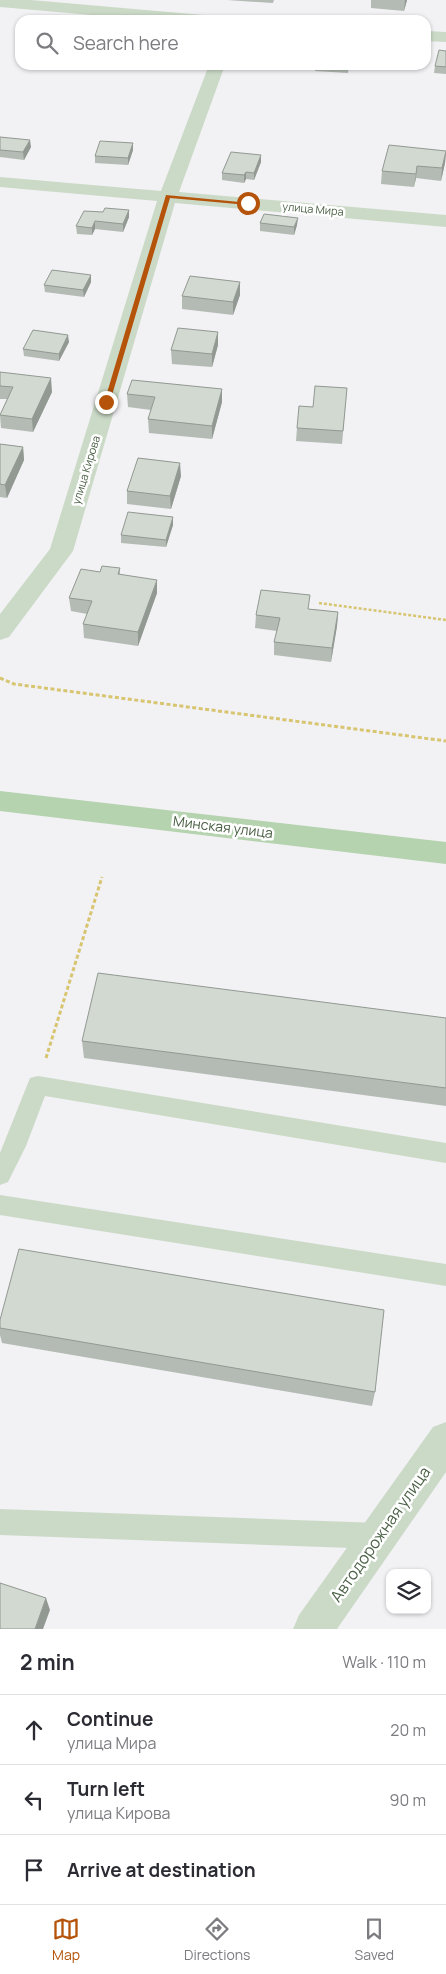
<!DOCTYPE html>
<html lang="en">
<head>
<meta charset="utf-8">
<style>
	body { margin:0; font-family:Manrope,sans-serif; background:#f7f7f7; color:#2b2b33 }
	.controls { position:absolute; right:15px; bottom:15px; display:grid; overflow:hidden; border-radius:10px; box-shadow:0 1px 4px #0004 }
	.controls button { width:45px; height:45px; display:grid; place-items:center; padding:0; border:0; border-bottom:1px solid #e1e1e2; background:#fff; color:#2b2b33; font:25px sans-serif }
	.stop { position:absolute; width:15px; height:15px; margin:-11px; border:4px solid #b45309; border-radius:50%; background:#fff }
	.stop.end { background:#b45309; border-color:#fff; box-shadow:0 1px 5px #0008 }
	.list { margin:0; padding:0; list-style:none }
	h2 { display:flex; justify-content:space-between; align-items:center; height:65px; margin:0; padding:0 20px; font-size:21px }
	h2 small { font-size:16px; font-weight:400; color:#7c7c81 }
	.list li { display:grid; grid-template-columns:32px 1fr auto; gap:15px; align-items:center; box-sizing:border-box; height:70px; padding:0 20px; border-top:1px solid #e1e1e2 }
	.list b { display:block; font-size:19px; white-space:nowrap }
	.list p { margin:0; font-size:16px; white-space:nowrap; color:#7c7c81 }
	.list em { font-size:16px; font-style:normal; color:#7c7c81 }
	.icon { flex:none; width:28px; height:28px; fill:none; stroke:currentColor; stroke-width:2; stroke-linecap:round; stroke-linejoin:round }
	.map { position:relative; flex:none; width:446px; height:1629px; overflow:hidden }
	.search { position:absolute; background:#fff; box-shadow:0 1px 4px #0004; left:15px; right:15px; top:15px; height:55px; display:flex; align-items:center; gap:12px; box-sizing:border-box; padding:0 18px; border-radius:15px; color:#7c7c81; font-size:19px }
	.sheet { height:275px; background:#fff }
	nav { display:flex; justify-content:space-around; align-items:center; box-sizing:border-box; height:70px; border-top:1px solid #e1e1e2; background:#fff; font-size:14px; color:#7c7c81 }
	nav a { display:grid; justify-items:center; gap:2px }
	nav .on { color:#b45309 }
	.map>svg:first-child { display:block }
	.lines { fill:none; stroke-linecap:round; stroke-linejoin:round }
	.path-far1 { stroke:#d7c570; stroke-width:2.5; stroke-dasharray:3 2; stroke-linecap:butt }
	.path { stroke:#d7c570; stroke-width:3; stroke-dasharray:4 2.5; stroke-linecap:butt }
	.service { fill:#cbdac7; fill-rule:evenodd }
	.minor { fill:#cbdac7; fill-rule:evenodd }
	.primary { fill:#b5d3af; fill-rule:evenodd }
	.wall { fill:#b4bbb4 }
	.shaded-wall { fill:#929892 }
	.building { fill:#d1d9d1; stroke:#929892 }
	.route { fill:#b45309 }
	.labels { text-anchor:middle; stroke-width:5; stroke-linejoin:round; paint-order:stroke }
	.far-street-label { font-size:11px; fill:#4c6247; stroke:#fff }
	.street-label { font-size:14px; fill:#4c6247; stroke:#fff }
	.near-street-label { font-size:16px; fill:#4c6247; stroke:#fff }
</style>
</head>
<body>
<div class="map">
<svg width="446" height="1629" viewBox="0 0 446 1629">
	<rect width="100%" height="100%" fill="#f2f1f4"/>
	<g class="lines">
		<!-- path-far1 -->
		<path class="path-far1" d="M319 603 446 620"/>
		<!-- path -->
		<path class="path" d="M0 678 14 684 446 741
			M46 1058 102 877"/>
		<!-- service -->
		<path class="service" d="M38 1076 446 1143V1163L45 1096 26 1146 8 1182 0 1185V1153L30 1078Z
			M0 1195 446 1264V1286L0 1215Z
			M0 1509 379 1523 388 1527 392 1536 388 1545 379 1549 0 1535Z"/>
		<!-- minor -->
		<path class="minor" d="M0 0H31L203 15 209 17 211 20H149L0 7Z
			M426 31 446 32V42L426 41Z
			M209 65H225L179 192 446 215V227L175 203 73 551 9 637 0 640V614L50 549 157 201 0 187V177L161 191Z
			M446 1422V1472L337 1629H293L299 1615 433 1427Z"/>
		<!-- primary -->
		<path class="primary" d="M0 791 446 842V864L0 811Z"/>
	</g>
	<!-- wall -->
	<path class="wall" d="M227 0H274L273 3Z
		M371 0H407L404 11 371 8Z
		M446 51V74L434 73 435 66Z
		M315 65H349L348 73 315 71Z
		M0 137 31 147 24 160 0 157Z
		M133 143V150L128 165 95 163V156Z
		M446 151 445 163 441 181 416 178 414 187 381 184 382 171Z
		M261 155V162L254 180 246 179 244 183 222 180V173Z
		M129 210V217L123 232 95 229 92 235 77 234 76 226 103 212Z
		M260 223 297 225 294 235 260 231Z
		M91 275V282L84 297 45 292 44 285Z
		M240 282V295L233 315 182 309V296Z
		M69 342 59 361 24 356 23 349Z
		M218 345 212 367 172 364 171 350Z
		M0 372 52 392 33 432 1 428 0 415 7 399H0Z
		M347 388 342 444 296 441 297 428 313 407Z
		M127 394 222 402 212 439 149 433 148 419 151 410 128 407Z
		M0 444 23 447 24 460 7 498 0 497Z
		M181 476 171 509 127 504V491Z
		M173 525 166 547 121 543V535Z
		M120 568V575L157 593 138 646 84 638 83 624 87 614 71 611 69 598 100 572Z
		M309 609 338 612 337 626 331 662 274 655V642L277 631 255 628 256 615Z
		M446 1018V1106L84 1058 82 1041Z
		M0 1320 375 1392 372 1406 2 1343 0 1335Z"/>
	<!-- shaded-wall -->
	<path class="shaded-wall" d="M405 0H407L404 11Z
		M30 140 31 147 24 160 23 152Z
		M133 143V150L128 165V158Z
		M446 151 445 163 441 181 442 168Z
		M261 155V162L254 180V173Z
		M417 166 416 178 414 187 416 174Z
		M246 172V179L244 183V175Z
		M129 210V217L123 232V224Z
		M298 218 297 225 294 235V227Z
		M95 221V229L92 235V228Z
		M91 275V282L84 297 83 290Z
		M240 282V295L233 315V302Z
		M218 332V345L212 367V354Z
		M68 335 69 342 59 361V354Z
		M51 378 52 392 33 432 32 419Z
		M222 389V402L212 439V426Z
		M23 447 24 460 7 498 5 485Z
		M180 463 181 476 171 509 170 496Z
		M173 517V525L166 547V540Z
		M157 580V593L138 646V632Z
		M338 612 337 626 331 662 332 648Z
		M46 1598 50 1610 43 1629H35Z"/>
	<!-- building -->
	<path class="building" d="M439 50 446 51V67L435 66Z
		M0 137 30 140 23 152 0 150Z
		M100 141 133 143 128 158 95 156Z
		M389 145 446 151 442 168 417 166 416 174 382 171Z
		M231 152 261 155 254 173 246 172 244 175 222 173Z
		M105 208 129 210 123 224 95 221 92 228 76 226 84 211 103 212Z
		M264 214 298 218 294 227 260 223Z
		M52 270 91 275 83 290 44 285Z
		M190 276 240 282 233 302 182 296Z
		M178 328 218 332 212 354 171 350Z
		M33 330 68 335 59 354 23 349Z
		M0 372 51 378 32 419 0 415 13 387 0 386Z
		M132 380 222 389 212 426 148 419 155 397 127 394Z
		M315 386 347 388 343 431 297 428 299 406 313 407Z
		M0 444 23 447 5 485 0 484Z
		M138 458 180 463 170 496 127 491Z
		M128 512 173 517 166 540 121 535Z
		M102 566 120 568 118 574 157 580 138 632 83 624 92 601 69 598 81 569 100 572Z
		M261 590 310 595 308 609 338 612 332 648 274 642 280 618 256 615Z
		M98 973 446 1018V1088L82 1041Z
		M19 1249 384 1310 375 1392 0 1328V1320Z
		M0 1583 46 1598 35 1629H0Z"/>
	<!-- route -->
	<path class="route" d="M166 195 250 203 248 205 170 198 110 402 104 403Z"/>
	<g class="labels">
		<!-- far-street labels -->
		<g class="far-street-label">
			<text transform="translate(313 209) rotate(5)" y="4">улица Мира</text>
			<text transform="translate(86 470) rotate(-73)" y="4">улица Кирова</text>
		</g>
		<!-- street labels -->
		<g class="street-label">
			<text transform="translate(223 827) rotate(7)" y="5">Минская улица</text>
		</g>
		<!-- near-street labels -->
		<g class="near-street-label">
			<text transform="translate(380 1534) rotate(-55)" y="6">Автодорожная улица</text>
		</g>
	</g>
</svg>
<div class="controls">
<button><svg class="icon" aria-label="layers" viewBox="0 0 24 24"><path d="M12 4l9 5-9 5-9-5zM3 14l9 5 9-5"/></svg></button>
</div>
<div class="stop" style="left:248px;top:203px"></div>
<div class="stop end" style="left:106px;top:402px"></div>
<div class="search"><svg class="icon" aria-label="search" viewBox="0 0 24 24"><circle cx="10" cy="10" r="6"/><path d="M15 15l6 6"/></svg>Search here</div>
</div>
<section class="sheet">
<h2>2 min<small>Walk · 110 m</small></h2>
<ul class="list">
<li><svg class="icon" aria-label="ahead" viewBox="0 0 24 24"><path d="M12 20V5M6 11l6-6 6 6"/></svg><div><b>Continue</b><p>улица Мира</p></div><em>20 m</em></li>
<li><svg class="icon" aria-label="left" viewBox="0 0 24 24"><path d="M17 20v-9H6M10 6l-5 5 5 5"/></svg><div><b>Turn left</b><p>улица Кирова</p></div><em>90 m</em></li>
<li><svg class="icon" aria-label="arrive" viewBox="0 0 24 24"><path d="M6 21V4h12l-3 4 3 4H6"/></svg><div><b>Arrive at destination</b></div></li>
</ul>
</section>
<nav>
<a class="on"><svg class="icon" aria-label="map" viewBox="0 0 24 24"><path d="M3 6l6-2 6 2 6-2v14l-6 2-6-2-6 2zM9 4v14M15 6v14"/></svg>Map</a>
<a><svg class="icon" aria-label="directions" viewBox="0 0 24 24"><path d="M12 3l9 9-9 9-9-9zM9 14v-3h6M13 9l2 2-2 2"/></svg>Directions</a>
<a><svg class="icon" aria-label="saved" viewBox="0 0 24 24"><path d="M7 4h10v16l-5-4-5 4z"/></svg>Saved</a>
</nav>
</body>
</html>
